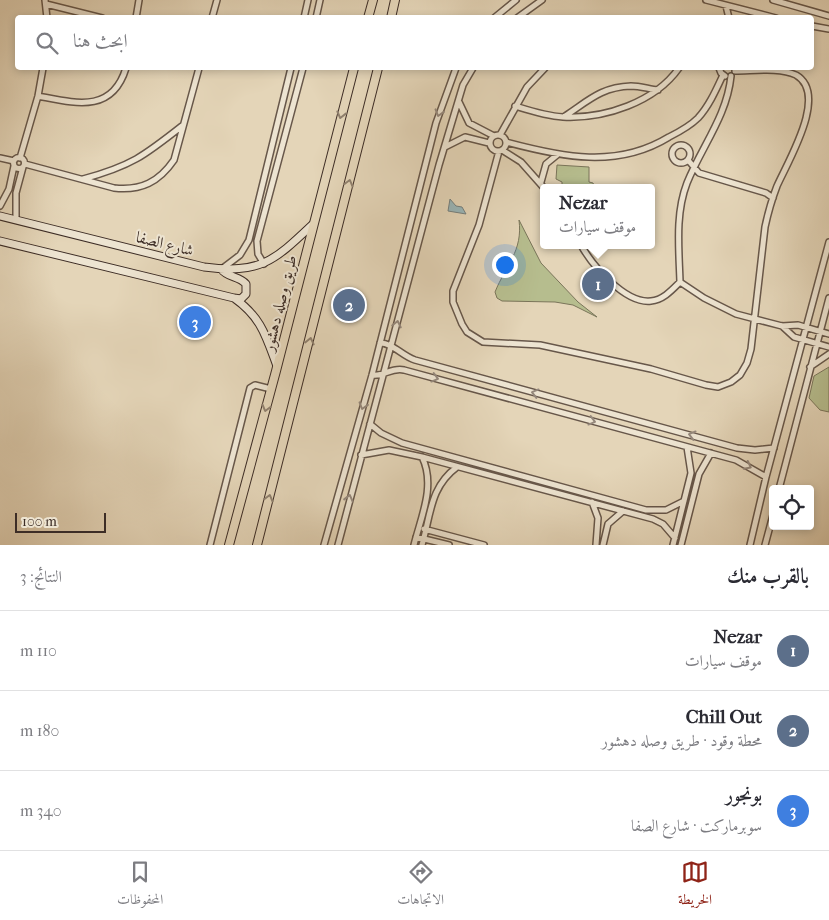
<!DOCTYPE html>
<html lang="ar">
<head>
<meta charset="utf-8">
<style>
	body { margin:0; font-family:"IM FELL French Canon",Amiri,serif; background:#f7f7f7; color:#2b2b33; direction:rtl }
	.controls { position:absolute; right:15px; bottom:15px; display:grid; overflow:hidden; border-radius:5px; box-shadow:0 2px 8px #0003 }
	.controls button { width:45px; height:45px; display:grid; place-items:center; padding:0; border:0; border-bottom:1px solid #e1e1e2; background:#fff; color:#2b2b33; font:25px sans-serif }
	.scale { position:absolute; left:15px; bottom:12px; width:91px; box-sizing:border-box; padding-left:5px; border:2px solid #3d2d26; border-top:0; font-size:14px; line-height:18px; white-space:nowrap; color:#3d2d26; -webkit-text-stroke:4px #ede4d1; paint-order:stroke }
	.you { position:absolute; left:504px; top:264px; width:18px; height:18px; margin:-12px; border:4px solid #fff; border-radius:50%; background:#1a73e8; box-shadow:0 0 0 8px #1a73e833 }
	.badge { display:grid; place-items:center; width:32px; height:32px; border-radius:50%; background:#8f2418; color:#fff; font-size:16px; font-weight:700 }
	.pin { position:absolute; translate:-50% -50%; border:2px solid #fff; box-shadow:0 1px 5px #0006 }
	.popup { position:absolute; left:540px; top:184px; width:115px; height:65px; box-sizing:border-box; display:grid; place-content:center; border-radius:5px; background:#fff; filter:drop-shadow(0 1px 4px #0005); font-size:16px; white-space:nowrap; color:#7c7c81 }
	.popup b { font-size:19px; color:#2b2b33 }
	.popup::after { content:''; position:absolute; left:50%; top:100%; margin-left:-10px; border:10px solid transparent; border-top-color:#fff }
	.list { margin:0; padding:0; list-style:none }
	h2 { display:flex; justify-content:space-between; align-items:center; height:65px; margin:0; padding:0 20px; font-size:21px }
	h2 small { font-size:16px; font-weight:400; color:#7c7c81 }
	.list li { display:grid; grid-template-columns:32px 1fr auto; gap:15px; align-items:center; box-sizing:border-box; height:80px; padding:0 20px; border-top:1px solid #e1e1e2 }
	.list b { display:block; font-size:19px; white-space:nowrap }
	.list p { margin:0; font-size:16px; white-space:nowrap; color:#7c7c81 }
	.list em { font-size:16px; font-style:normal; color:#7c7c81 }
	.icon { flex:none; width:28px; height:28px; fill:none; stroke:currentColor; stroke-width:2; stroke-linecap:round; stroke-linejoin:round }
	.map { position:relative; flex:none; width:829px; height:545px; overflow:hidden; direction:ltr }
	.search { position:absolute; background:#fff; box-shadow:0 2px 8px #0003; left:15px; right:15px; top:15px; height:55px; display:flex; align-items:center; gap:12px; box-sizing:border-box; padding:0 18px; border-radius:5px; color:#7c7c81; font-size:19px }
	.sheet { height:305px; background:#fff }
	nav { display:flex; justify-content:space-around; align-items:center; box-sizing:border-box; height:70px; border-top:1px solid #e1e1e2; background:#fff; font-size:14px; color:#7c7c81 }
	nav a { display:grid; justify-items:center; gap:2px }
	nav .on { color:#8f2418 }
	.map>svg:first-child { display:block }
	.green { fill:#b6bd8e; stroke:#7a755a }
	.water { fill:#99b6b9; stroke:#747f7e }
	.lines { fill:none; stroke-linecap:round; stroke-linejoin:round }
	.street-casing { stroke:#67574a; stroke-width:8 }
	.secondary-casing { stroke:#3d2d26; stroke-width:9 }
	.primary-casing { stroke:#3d2d26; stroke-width:10 }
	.street { stroke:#ede4d1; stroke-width:5 }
	.secondary { stroke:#ede4d1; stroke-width:7 }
	.primary { stroke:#e4d5b8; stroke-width:8 }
	.oneway { stroke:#95887c }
	.oneway2 { stroke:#90816f }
	.labels { text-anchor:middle; stroke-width:4; stroke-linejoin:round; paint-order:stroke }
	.street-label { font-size:16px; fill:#3d2d26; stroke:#ede4d1 }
</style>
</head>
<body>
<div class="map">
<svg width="829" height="545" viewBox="0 0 829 545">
	<rect width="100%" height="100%" fill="#e4d5b8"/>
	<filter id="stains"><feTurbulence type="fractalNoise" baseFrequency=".004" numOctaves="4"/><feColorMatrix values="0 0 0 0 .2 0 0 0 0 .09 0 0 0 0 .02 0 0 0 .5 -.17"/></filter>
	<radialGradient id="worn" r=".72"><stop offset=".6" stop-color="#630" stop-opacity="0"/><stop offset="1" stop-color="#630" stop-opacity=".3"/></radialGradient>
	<!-- green -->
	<path class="green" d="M557 165 589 167V182L593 183 595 188H562V182L556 179Z
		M519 220 541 263 578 302 597 317 573 305 555 302 502 301 497 298 495 292C506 265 523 251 519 220Z
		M829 367V412L820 410 809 398 814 376Z"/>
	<!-- water -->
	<path class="water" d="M450 199 456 206 462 207 466 214 448 211Z"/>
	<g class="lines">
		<defs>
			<path id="street" d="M45 0 47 18
				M706 0 776 18
				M773 0 829 16
				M46 4 102 18
				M726 6 729 18
				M136 18 139 0
				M212 18 217 0
				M304 18 308 0
				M316 18 320 0
				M494 18 516 0
				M517 18 542 0
				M812 26 829 29
				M719 68 721 73 725 76
				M38 96C75 103 112 114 126 68
				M459 102 469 123 494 136
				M515 106C531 111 546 116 563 117 605 119 655 102 679 68
				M565 116C588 101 601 87 631 86 640 86 649 89 658 90
				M490 143a8 8 0 1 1 16 0a8 8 0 1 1-16 0Z
				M500 135 527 87 545 68
				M506 142C562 157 617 169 669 137 679 132 690 126 698 118 709 106 716 90 723 75
				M672 154a9 9 0 1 1 18 0a9 9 0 1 1-18 0Z
				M445 147 465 137 489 143
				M502 150 521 162 544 188
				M499 151 479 225 453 291V302L462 324 467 332 483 342 540 345 651 369 706 385 718 387 731 382 740 375 747 363 751 349 765 227C768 213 772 199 777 186 788 161 829 94 796 75 779 67 754 71 735 71
				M13.5 163a5.5 5.5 0 1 1 11 0a5.5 5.5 0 1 1-11 0Z
				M0 158 14 161
				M20 158 38 96 43 68
				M688 160 699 173 766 193 773 198
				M25 164 114 188C141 191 159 182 174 160L199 68
				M83 179C131 166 144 156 182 126
				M541 182 546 164 557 155
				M0 206 9 189 14 166
				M16 220V193L23 167
				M581 245C592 265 625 304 651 301 663 300 672 290 680 282 679 249 675 214 687 183 702 146 727 116 731 76
				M264 264 258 254 257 241 303 68
				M223 268 240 255 249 240 291 68
				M680 282 704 298 736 314 782 326 798 325 829 334
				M782 326 794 337 829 347
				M380 343C393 343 402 356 415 360L737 448 755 450 774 448
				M810 367 829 354
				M372 375C384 377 391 367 404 370L736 460 766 477
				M370 424 381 433 402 443 646 510H666L684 501
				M361 455 389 450 422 457 653 519 663 524 675 538
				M779 489 829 298
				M592 502 598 518 596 545
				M424 529 484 545
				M416 537 449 545
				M210 545 250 388 255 385 271 389
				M324 545 372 375 436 123 456 68
				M338 545 439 165 463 85 473 68
				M414 545C421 517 436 485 422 457
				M422 545C431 514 430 487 457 467
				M603 545 608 524 623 511
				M673 545 691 473 687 447
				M681 545 699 474 711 453
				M750 545 766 477 829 242
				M765 545 773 515"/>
			<path id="secondary" d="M0 216 204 267C260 274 273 262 312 225
				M0 241 234 298C261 317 266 336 277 366
				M221 269C228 278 239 276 246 284V294L241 299 234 298"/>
			<path id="primary" d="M368 18 373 0
				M391 18 395 0
				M229 545 276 371 354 68
				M257 545 378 68"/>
		</defs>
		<!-- street casing -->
		<use href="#street" class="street-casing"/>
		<!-- secondary casing -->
		<use href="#secondary" class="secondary-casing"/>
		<!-- primary casing -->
		<use href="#primary" class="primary-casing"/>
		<!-- street -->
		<use href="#street" class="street"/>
		<!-- secondary -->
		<use href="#secondary" class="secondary"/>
		<!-- primary -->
		<use href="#primary" class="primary"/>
	</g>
	<!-- one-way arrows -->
	<defs><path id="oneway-chevron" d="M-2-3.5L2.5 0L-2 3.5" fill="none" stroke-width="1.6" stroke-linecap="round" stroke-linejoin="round" transform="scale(1.25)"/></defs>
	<g class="oneway">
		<use href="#oneway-chevron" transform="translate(439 113) rotate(107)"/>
		<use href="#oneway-chevron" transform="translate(397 324) rotate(-78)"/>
		<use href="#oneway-chevron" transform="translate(435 378) rotate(15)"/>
		<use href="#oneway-chevron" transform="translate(535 393) rotate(-165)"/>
		<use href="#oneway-chevron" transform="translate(363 406) rotate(107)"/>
		<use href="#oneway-chevron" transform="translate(592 421) rotate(15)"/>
		<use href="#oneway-chevron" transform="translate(692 435) rotate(-165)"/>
		<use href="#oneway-chevron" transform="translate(748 466) rotate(27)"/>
		<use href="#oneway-chevron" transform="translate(349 498) rotate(-76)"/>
	</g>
	<g class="oneway2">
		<use href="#oneway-chevron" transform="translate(341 115) rotate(104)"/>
		<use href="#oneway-chevron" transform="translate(349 183) rotate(-75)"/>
		<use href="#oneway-chevron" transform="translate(310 341) rotate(-77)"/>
		<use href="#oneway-chevron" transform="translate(266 408) rotate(105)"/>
		<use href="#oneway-chevron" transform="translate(269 498) rotate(-75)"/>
	</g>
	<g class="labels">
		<!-- street labels -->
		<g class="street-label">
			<text transform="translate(165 243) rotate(14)" y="6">شارع الصفا</text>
			<text transform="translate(279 303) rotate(-76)" y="6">طريق وصله دهشور</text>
		</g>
	</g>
	<rect width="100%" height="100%" filter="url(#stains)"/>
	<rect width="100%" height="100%" fill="url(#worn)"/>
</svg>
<div class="controls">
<button><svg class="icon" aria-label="locate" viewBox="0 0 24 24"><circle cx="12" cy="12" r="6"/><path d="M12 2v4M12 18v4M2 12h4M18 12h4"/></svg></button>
</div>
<div class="scale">100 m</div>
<div class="you"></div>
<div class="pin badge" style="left:598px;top:284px;background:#5c6f8a">1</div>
<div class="popup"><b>Nezar</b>موقف سيارات</div>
<div class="pin badge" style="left:349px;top:305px;background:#5c6f8a">2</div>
<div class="pin badge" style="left:195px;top:322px;background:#3f7fe0">3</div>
<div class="search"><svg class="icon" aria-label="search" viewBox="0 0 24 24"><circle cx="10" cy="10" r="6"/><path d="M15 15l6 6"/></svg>ابحث هنا</div>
</div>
<section class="sheet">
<h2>بالقرب منك<small>النتائج: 3</small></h2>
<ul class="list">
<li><span class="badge" style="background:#5c6f8a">1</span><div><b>Nezar</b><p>موقف سيارات</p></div><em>110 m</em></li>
<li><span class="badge" style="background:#5c6f8a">2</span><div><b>Chill Out</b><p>محطة وقود · طريق وصله دهشور</p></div><em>180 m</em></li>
<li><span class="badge" style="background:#3f7fe0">3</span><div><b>بونجور</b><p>سوبرماركت · شارع الصفا</p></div><em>340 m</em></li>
</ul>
</section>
<nav>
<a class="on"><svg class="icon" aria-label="map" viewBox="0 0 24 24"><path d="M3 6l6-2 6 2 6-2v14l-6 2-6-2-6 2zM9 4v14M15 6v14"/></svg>الخريطة</a>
<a><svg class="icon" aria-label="directions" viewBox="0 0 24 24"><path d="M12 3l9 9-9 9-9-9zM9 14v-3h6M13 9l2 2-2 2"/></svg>الاتجاهات</a>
<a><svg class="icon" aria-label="saved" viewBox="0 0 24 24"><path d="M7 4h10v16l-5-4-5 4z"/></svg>المحفوظات</a>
</nav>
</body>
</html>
